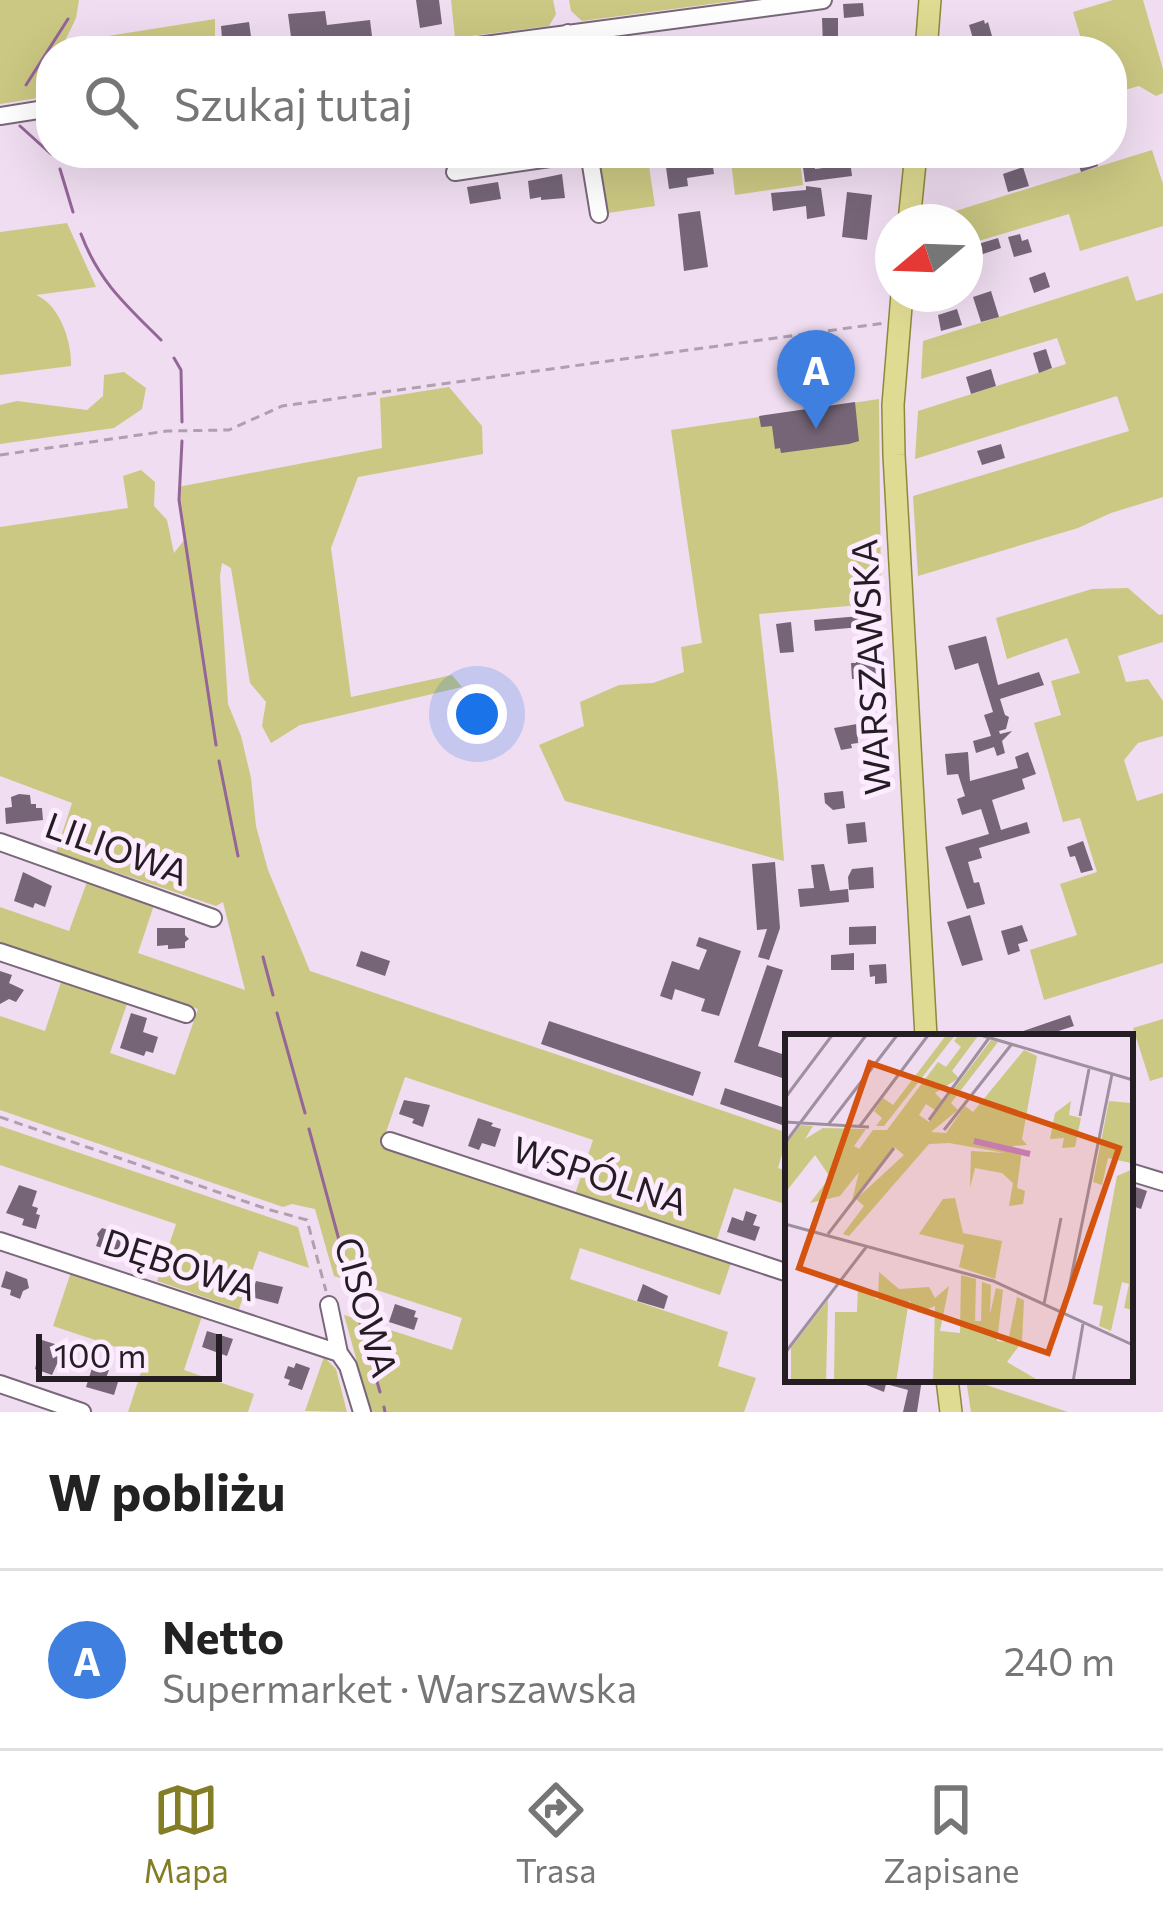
<!DOCTYPE html>
<html lang="pl">
<head>
<meta charset="utf-8">
<style>
	body { margin:0; font-family:Commissioner,sans-serif; background:#f2f2f2; color:#222 }
	.compass { position:absolute; left:875px; top:204px; width:108px; height:108px; border-radius:50%; background:#fff; box-shadow:0 12px 48px #0002; rotate:251deg }
	.scale { position:absolute; left:36px; bottom:30px; width:186px; box-sizing:border-box; padding-left:12px; border:6px solid #241d24; border-top:0; font-size:33px; line-height:42px; white-space:nowrap; color:#241d24; -webkit-text-stroke:9px #fdebff; paint-order:stroke }
	.you { position:absolute; left:477px; top:714px; width:42px; height:42px; margin:-30px; border:9px solid #fff; border-radius:50%; background:#1a73e8; box-shadow:0 0 0 18px #1a73e833 }
	.badge { display:grid; place-items:center; width:78px; height:78px; border-radius:50%; background:#837e26; color:#fff; font-size:39px; font-weight:700 }
	.pin { position:absolute; translate:-50% -99px; filter:drop-shadow(0 3px 6px #0008) }
	.pin::after { content:''; position:absolute; top:63px; width:42px; height:36px; background:inherit; clip-path:polygon(0 0,100% 0,50% 100%) }
	.list { margin:0; padding:0; list-style:none }
	h2 { display:flex; justify-content:space-between; align-items:center; height:156px; margin:0; padding:0 48px; font-size:51px }
	h2 small { font-size:39px; font-weight:400; color:#767676 }
	.list li { display:grid; grid-template-columns:78px 1fr auto; gap:36px; align-items:center; box-sizing:border-box; height:180px; padding:0 48px; border-top:3px solid #e0e0e0 }
	.list b { display:block; font-size:45px; white-space:nowrap }
	.list p { margin:0; font-size:39px; white-space:nowrap; color:#767676 }
	.list em { font-size:39px; font-style:normal; color:#767676 }
	.icon { flex:none; width:66px; height:66px; fill:none; stroke:currentColor; stroke-width:2; stroke-linecap:round; stroke-linejoin:round }
	.map { position:relative; flex:none; width:1163px; height:1412px; overflow:hidden }
	.search { position:absolute; background:#fff; box-shadow:0 12px 48px #0002; left:36px; right:36px; top:36px; height:132px; display:flex; align-items:center; gap:30px; box-sizing:border-box; padding:0 42px; border-radius:48px; color:#767676; font-size:45px }
	.sheet { height:336px; background:#fff }
	nav { display:flex; justify-content:space-around; align-items:center; box-sizing:border-box; height:168px; border-top:3px solid #e0e0e0; background:#fff; font-size:33px; color:#767676 }
	nav a { display:grid; justify-items:center; gap:6px }
	nav .on { color:#837e26 }
	.map>svg:first-child { display:block }
	.green { fill:#cbc883 }
	.lines { fill:none; stroke-linecap:round; stroke-linejoin:round }
	.stream { stroke:#946598; stroke-width:3 }
	.building { fill:#756577 }
	.minor-casing { stroke:#786879; stroke-width:20 }
	.major-casing { stroke:#90893c; stroke-width:24 }
	.path { stroke:#af9faf; stroke-width:3; stroke-dasharray:9 6; stroke-linecap:butt }
	.minor { stroke:#fff; stroke-width:16 }
	.major { stroke:#dfdb92; stroke-width:21 }
	.labels { text-anchor:middle; stroke-width:10; stroke-linejoin:round; paint-order:stroke }
	.street-label { font-size:36px; fill:#241d24; stroke:#fdebff }
	.inset-river { fill:none; stroke:#c484ca; stroke-width:6 }
	.inset-road { fill:none; stroke:#9e909f; stroke-width:3 }
	.view { fill:#d4530e; fill-opacity:0.15; stroke:#d4530e; stroke-width:6 }
	.inset-edge { fill:none; stroke:#241d24; stroke-width:6 }
</style>
</head>
<body>
<div class="map">
<svg width="1163" height="1412" viewBox="0 0 1163 1412">
	<rect width="100%" height="100%" fill="#f0ddf1"/>
	<!-- green -->
	<path class="green" d="M0 0H79L76 18 64 43 215 19V51H51V96L0 104Z
		M451 0H553L556 14 549 26 455 38Z
		M569 0H741L582 21 571 11Z
		M1113 0H1143L1163 69V93L1156 96 1139 86 1121 91 1112 64V51H1108L1105 44 1081 51H1053L1082 42 1073 12Z
		M631 30 634 51H579L588 36Z
		M1152 150 1163 184V226L1080 251 1069 214 965 245V222H933V218Z
		M624 153H647L655 206 608 213 598 157Z
		M730 153H799L803 185 735 195Z
		M67 223 96 287 36 295C60 305 72 342 71 366L0 375V232Z
		M1128 276 1136 301 1163 293V497L1111 513 1078 528 918 576 913 496 1129 431 1117 396 915 459 918 411 1066 364 1057 338 921 379 923 341Z
		M124 372 146 388 142 409 114 428 0 444V405L17 401 87 410 103 396 104 375Z
		M449 387 482 426 483 454 358 477 331 548 351 697 452 675 462 687 300 725 271 743 262 726 266 702 250 683 231 568 222 563 220 576 228 704 241 736 251 778 256 826 268 870 310 971 788 1133 778 1168 788 1172V1205L734 1188 716 1242 575 1194 593 1140 405 1077 382 1144 731 1263 720 1295 580 1248 570 1279 728 1332 718 1366 756 1378 744 1412H371L344 1315 452 1350 462 1318 334 1276 315 1209 292 1204 283 1207 0 1110V1016L45 1031 62 979 128 1001 110 1053 175 1075 198 1009 0 943V907L69 931 87 882 154 905 138 953 245 990 223 902 216 906 56 852 72 803 0 776V527L128 508 123 476 141 470 155 482 154 506 167 520 174 553 185 539 178 487 382 448 380 398Z
		M879 399 881 603 759 614 778 784 784 861 565 801 539 745 584 726 580 702 619 685 653 683 684 672 681 647 702 643 671 430Z
		M1128 588 1159 615 1163 614V642L1118 656 1126 682 1148 679 1163 701V736L1138 743 1124 760 1137 801 1163 793V963L1044 1000 1030 950 1077 935 1060 884 1097 872 1080 818 1063 822 1034 723 1061 715 1051 681 1080 673 1067 638 1007 659 996 618 1092 589Z
		M1163 1019V1077L1150 1081 1133 1028Z
		M0 1126 298 1227 309 1268 259 1251 239 1309 157 1281 176 1224 0 1165Z
		M71 1272 202 1316 184 1370 254 1394 248 1412H128L146 1357 53 1326Z
		M324 1357 336 1369 347 1412 305 1411Z
		M966 1379H968L1068 1412H971Z"/>
	<g class="lines">
		<!-- stream -->
		<path class="stream" d="M26 85 68 19
			M20 126 51 154
			M60 169 73 212
			M81 234C99 282 126 305 161 340
			M174 358 181 370 182 422
			M182 441 179 500 216 745
			M219 761 238 856
			M263 957 273 995
			M277 1013 305 1113
			M309 1129 339 1240
			M344 1255 350 1280
			M360 1322 366 1341
			M370 1357 380 1392
			M384 1407 385 1412"/>
	</g>
	<!-- building -->
	<path class="building" d="M416 0H439L442 24 420 28Z
		M863 3 864 16 844 18 843 4Z
		M325 11 327 25 370 20 372 36 329 41 330 45 305 49 304 43 292 45 288 14Z
		M822 18H838V48H823Z
		M984 20 985 24 988 22 992 36 974 42 969 25Z
		M249 22 253 51H223L221 26Z
		M1006 37 1008 42 1013 40 1016 51H986L988 48 987 43Z
		M700 153H717L721 160 719 166 713 167 714 174 687 178 688 186 669 189 665 160Z
		M801 153H813L815 169 839 166 838 161 850 160 852 176 805 182Z
		M1075 153H1094L1098 166 1081 172Z
		M1023 167 1029 186 1008 192 1003 174Z
		M562 174 565 198 541 200V197L530 199 528 181Z
		M498 182 501 199 470 204 467 187Z
		M806 186 821 188 825 216 807 219 806 206 773 211 771 193 806 190Z
		M847 192 872 195 867 240 842 237Z
		M700 211 708 267 684 271 678 214Z
		M1020 234 1022 241 1028 239 1032 252 1014 257 1008 237Z
		M998 238 1001 248 965 260V248Z
		M1045 272 1050 287 1034 293 1029 278Z
		M991 291 999 317 981 322 973 297Z
		M957 309 962 325 941 331 938 315Z
		M1046 349 1052 368 1039 373 1033 353Z
		M991 369 996 386 971 394 966 377Z
		M855 402 859 441 849 444 781 453 780 448 775 449 772 426 761 427 759 416Z
		M1001 444 1005 458 982 465 977 451Z
		M860 616 861 627 815 631 814 620Z
		M791 622 794 652 780 653 776 624Z
		M986 636 998 685 1039 672 1044 685 1000 699 1005 715 1009 717 1006 729 999 731 1000 734 1012 731 1002 741 1005 753 997 756 994 747 976 753 973 741 991 736 984 715 993 712 978 663 955 670 948 646Z
		M874 652 876 677 852 679 851 663H856L855 654Z
		M857 724 858 743 851 744 852 748 841 750 834 728Z
		M968 752 970 781 1018 768 1015 757 1028 752 1036 774 1022 779 1025 789 992 800 1001 830 1027 822 1030 833 979 848 982 858 968 862 974 883 979 882 985 904 967 909 945 847 989 834 981 809 962 815 957 799 965 796 958 774 947 775 945 754Z
		M843 791 845 808 833 810 825 803 824 793Z
		M19 794 30 795 31 804H36V808H42L43 820 6 824 5 808 12 807 11 797Z
		M865 822 867 842 848 844 846 824Z
		M1083 841 1093 870 1081 873 1075 856 1070 857 1067 847Z
		M775 862 780 928 769 960 758 957 767 929 757 930 752 864Z
		M824 864 830 891 848 889 849 902 800 907 798 889 814 888 811 865Z
		M873 867 874 888 849 890 848 877 852 869Z
		M23 872 52 886 45 907 35 903 33 908 14 901Z
		M970 915 983 960 962 966 947 922Z
		M1022 925 1028 941 1018 944 1020 951 1008 955 1001 931Z
		M876 926V944L849 945V927Z
		M157 928H185V935L189 939 185 942V948L168 949V945L157 946Z
		M699 937 741 951 719 1016 701 1011 705 999 675 989 672 1000 660 996 672 961 699 970 707 950 696 946Z
		M361 951 390 961 385 976 356 966Z
		M854 953V970H831V955Z
		M886 964 887 983 875 984V976L870 977 869 965Z
		M767 965 783 970 758 1046 788 1056V1080L734 1062Z
		M0 971 12 975 9 983 24 990 16 1002 9 999 0 1004Z
		M131 1013 147 1018 143 1032 158 1037 153 1053 146 1051 144 1056 120 1048Z
		M1070 1015 1074 1026 1052 1033 1054 1037H1012V1035Z
		M549 1021 701 1072 693 1096 541 1044Z
		M725 1088 788 1109V1127L720 1104Z
		M404 1100 430 1105 423 1127 412 1123 414 1119 399 1114Z
		M478 1118 493 1123 491 1126 501 1129 495 1147 482 1143 479 1150 468 1146Z
		M530 1151 556 1158 557 1167 550 1174 531 1167 525 1163Z
		M19 1185 37 1191 32 1206 38 1208 36 1214 40 1215 36 1229 22 1225 24 1219 6 1213Z
		M1130 1185 1147 1191 1141 1209 1130 1205Z
		M746 1211 757 1215 753 1225 760 1227 755 1241 727 1232 732 1217 743 1221Z
		M102 1228 150 1244 151 1252 147 1254 144 1262 96 1246 99 1238 97 1234Z
		M6 1271 27 1279 29 1288 23 1291 20 1299 10 1295 11 1290 1 1287Z
		M256 1281 283 1287 278 1304 251 1297Z
		M643 1284 668 1296 664 1309 637 1301Z
		M395 1304 416 1311 414 1317 418 1318 414 1330 389 1322Z
		M207 1331 233 1339 227 1356 202 1347Z
		M42 1340 61 1346 58 1354 61 1355 52 1375 35 1369Z
		M296 1363 310 1368 302 1390 288 1385 290 1380 284 1378 288 1366 294 1368Z
		M93 1365 109 1370 106 1378 118 1382 114 1395 86 1387Z
		M851 1379H922L917 1412H903L908 1390 886 1384 884 1392Z"/>
	<g class="lines">
		<defs>
			<path id="minor" d="M568 33 571 51
				M440 51 823 0
				M0 116 51 108
				M589 153 599 214
				M455 172 584 153
				M0 842 213 918
				M0 952 186 1014
				M390 1141 788 1273
				M1130 1172 1163 1182
				M0 1241 339 1353
				M329 1305 339 1353 348 1366 362 1412
				M0 1384 82 1412"/>
			<path id="major" d="M926 51 930 0
				M909 222 916 153
				M902 294 893 405 894 455 926 1037
				M947 1379 951 1412"/>
		</defs>
		<!-- minor casing -->
		<use href="#minor" class="minor-casing"/>
		<!-- major casing -->
		<use href="#major" class="major-casing"/>
		<!-- path -->
		<path class="path" d="M0 455 167 431 229 430 282 406 885 323
			M0 1117 267 1209 307 1220 326 1291"/>
		<!-- minor -->
		<use href="#minor" class="minor"/>
		<!-- major -->
		<use href="#major" class="major"/>
	</g>
	<g class="labels">
		<!-- street labels -->
		<g class="street-label">
			<text transform="translate(871 667) rotate(-93)" y="13">WARSZAWSKA</text>
			<text transform="translate(117 849) rotate(20)" y="13">LILIOWA</text>
			<text transform="translate(600 1176) rotate(18)" y="13">WSPÓLNA</text>
			<text transform="translate(180 1265) rotate(18)" y="13">DĘBOWA</text>
			<text transform="translate(366 1307) rotate(74)" y="13">CISOWA</text>
		</g>
	</g>
	<!-- overview -->
	<g transform="translate(785 1034)">
		<rect width="348" height="348" fill="#f0ddf1"/>
		<path d="M162 0H171L99 92H91L97 84 89 77 98 64 108 71ZM175 0 193 2 167 37 174 44 150 59 157 66 150 76 141 70 134 81 144 88 206 6 213 8 166 69 173 76 146 98 161 99 180 72 188 78 239 16 252 22 237 105 242 111 227 112 237 116 232 154 240 157 238 170 224 172 228 149 217 139 190 134 185 154 186 117 220 119 164 109 144 110 64 202 58 200 79 172 71 165 119 121 109 113 67 167 74 138 55 162 25 169 45 143 30 121 0 159V111L16 91 28 92 20 105 38 94 81 95 69 112 74 115 88 96H102L153 28 161 33 176 13 169 7ZM286 67 284 81 296 84 290 113 277 114 279 104 265 105 270 79ZM324 67 346 69 348 115 346 129 323 124 317 151 308 148ZM348 135V276L339 274 344 250 337 248 326 297 314 292 318 272 308 270 332 142ZM170 164 178 199 217 207 210 245 174 233 179 211 134 200 158 165ZM94 238 114 255 144 253 150 264 164 252 155 297 175 299 176 241 191 245 190 287H196L197 248 206 251 205 280 211 254 218 256 212 307 223 308 232 263 239 266 237 308 222 328 256 348H148L150 272 133 279 124 266 111 348H49L50 278H72L73 251 93 266ZM43 266 41 348H6V314Z" fill="#cbc883"/>
		<path class="inset-river" d="M189 107 245 120"/>
		<path class="inset-road" d="M192 0 348 46M0 64 48 0M295 82 304 35M144 86 204 4M0 88 84 93M43 91 113 0M75 92 144 0M159 96 226 11M0 109 82 0M0 190 208 247 348 311M43 200 109 114M259 270 276 184M279 279 327 40M0 319 82 212M288 348 298 290"/>
		<path class="view" d="M85 29 334 114 263 319 14 234Z"/>
		<rect width="348" height="348" class="inset-edge"/>
	</g>
</svg>
<svg class="compass" viewBox="-18 -18 36 36"><path d="M0-13l5 13h-10z" fill="#e53935"/><path d="M0 13l5-13h-10z" fill="#767676"/></svg>
<div class="scale">100 m</div>
<div class="you"></div>
<div class="pin badge" style="left:816px;top:429px;background:#3f7fe0">A</div>
<div class="search"><svg class="icon" aria-label="search" viewBox="0 0 24 24"><circle cx="10" cy="10" r="6"/><path d="M15 15l6 6"/></svg>Szukaj tutaj</div>
</div>
<section class="sheet">
<h2>W pobliżu<small></small></h2>
<ul class="list">
<li><span class="badge" style="background:#3f7fe0">A</span><div><b>Netto</b><p>Supermarket · Warszawska</p></div><em>240 m</em></li>
</ul>
</section>
<nav>
<a class="on"><svg class="icon" aria-label="map" viewBox="0 0 24 24"><path d="M3 6l6-2 6 2 6-2v14l-6 2-6-2-6 2zM9 4v14M15 6v14"/></svg>Mapa</a>
<a><svg class="icon" aria-label="directions" viewBox="0 0 24 24"><path d="M12 3l9 9-9 9-9-9zM9 14v-3h6M13 9l2 2-2 2"/></svg>Trasa</a>
<a><svg class="icon" aria-label="saved" viewBox="0 0 24 24"><path d="M7 4h10v16l-5-4-5 4z"/></svg>Zapisane</a>
</nav>
</body>
</html>
